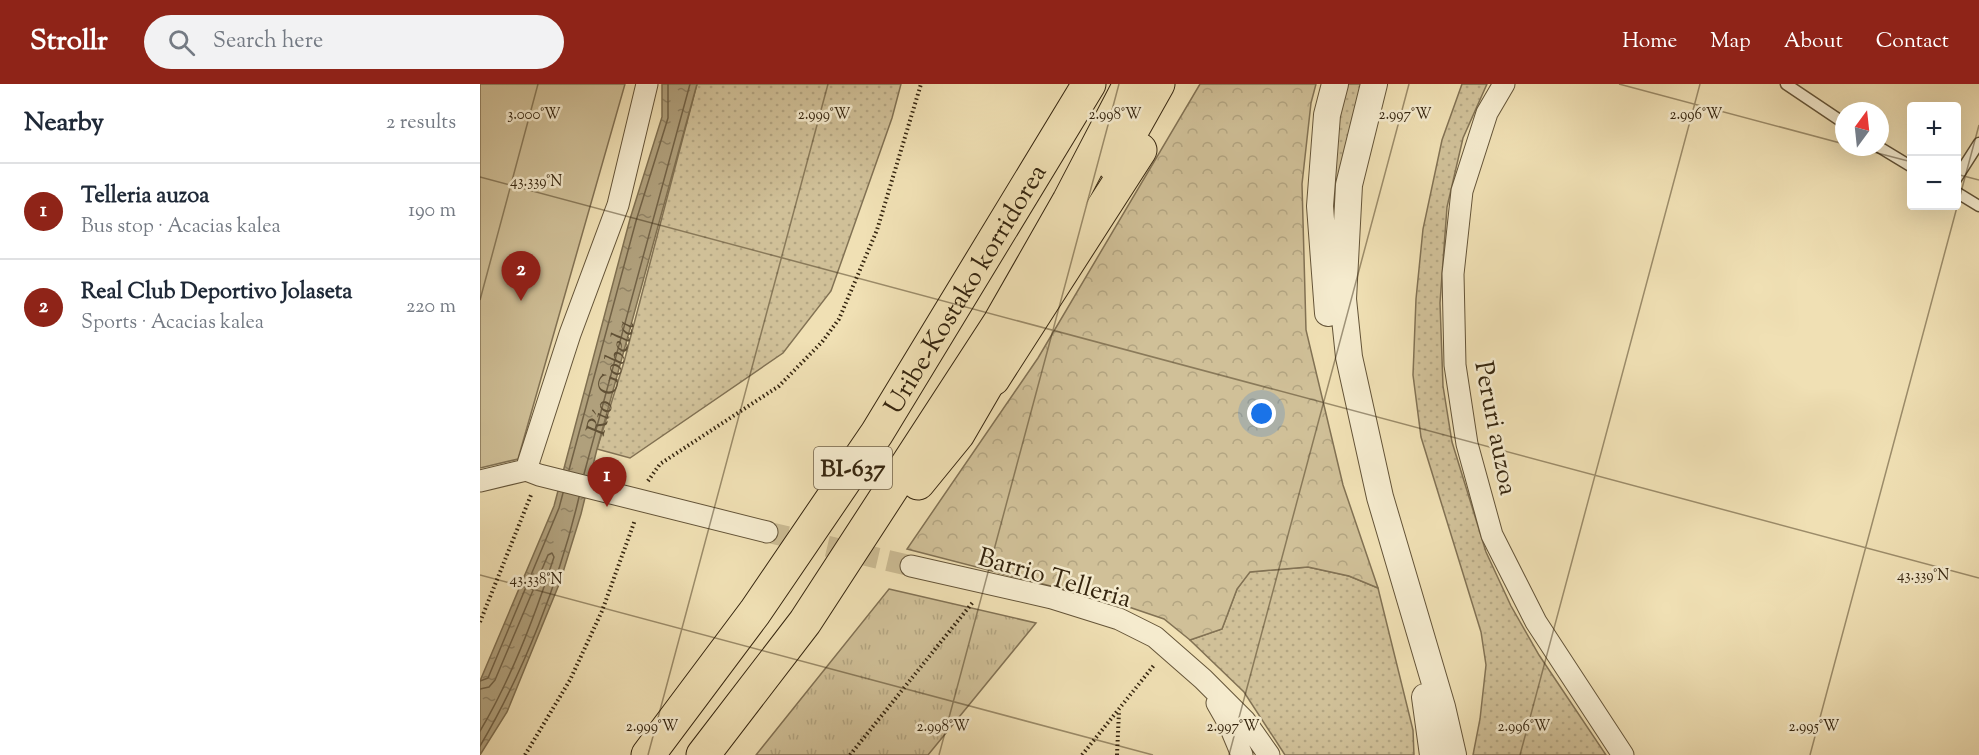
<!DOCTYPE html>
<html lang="en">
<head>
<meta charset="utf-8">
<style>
	body { margin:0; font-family:"Sorts Mill Goudy",serif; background:#f2f2f3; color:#1f2937 }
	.controls { position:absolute; right:18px; top:18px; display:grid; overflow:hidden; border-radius:6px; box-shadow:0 6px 24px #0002 }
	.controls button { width:54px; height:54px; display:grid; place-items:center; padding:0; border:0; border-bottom:2px solid #e0e1e3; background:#fff; color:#1f2937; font:30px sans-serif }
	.compass { position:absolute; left:1355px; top:18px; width:54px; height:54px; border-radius:50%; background:#fff; box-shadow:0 6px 24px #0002; rotate:15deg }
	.you { position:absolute; left:782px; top:330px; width:21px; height:21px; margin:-15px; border:4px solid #fff; border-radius:50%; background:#1a73e8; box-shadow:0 0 0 9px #1a73e833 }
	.badge { display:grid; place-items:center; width:39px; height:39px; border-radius:50%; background:#8f2418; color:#fff; font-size:20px; font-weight:700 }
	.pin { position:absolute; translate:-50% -50px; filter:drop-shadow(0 2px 3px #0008) }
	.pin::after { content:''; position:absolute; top:32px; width:21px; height:18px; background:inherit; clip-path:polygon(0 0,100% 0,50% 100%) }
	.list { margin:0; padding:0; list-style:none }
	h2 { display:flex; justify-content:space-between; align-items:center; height:78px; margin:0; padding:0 24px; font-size:26px }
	h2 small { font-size:20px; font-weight:400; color:#747a83 }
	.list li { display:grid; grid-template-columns:39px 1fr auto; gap:18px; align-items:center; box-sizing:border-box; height:96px; padding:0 24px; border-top:2px solid #e0e1e3 }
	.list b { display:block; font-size:22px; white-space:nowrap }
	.list p { margin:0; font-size:20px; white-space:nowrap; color:#747a83 }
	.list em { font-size:20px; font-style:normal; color:#747a83 }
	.icon { flex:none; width:33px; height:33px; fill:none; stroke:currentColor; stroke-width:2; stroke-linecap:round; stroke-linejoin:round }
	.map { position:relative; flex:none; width:1499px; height:671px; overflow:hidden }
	header { display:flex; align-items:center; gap:36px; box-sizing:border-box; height:84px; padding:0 30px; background:#8f2418; color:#fff }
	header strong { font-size:28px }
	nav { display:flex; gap:33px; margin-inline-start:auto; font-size:21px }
	.search { width:420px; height:54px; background:#f2f2f3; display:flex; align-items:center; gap:15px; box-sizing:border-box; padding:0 21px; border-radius:33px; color:#747a83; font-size:22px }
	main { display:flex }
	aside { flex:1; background:#fff }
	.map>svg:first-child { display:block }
	.grass { fill:url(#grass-dots); stroke:#827254; stroke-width:1.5 }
	.forest { fill:url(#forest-crowns); stroke:#827254; stroke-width:1.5 }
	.park { fill:url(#park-tufts); stroke:#827254; stroke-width:1.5 }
	.pitch { fill:#d0c098; stroke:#827254; stroke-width:1.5 }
	.water { fill:url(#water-ripples); stroke:#7f6f50; stroke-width:1.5 }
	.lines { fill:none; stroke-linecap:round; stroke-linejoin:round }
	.shore { stroke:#726246; stroke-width:1.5 }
	.minor-tunnel { stroke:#cbbb93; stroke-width:21; stroke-dasharray:21 10; stroke-linecap:butt }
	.service-casing { stroke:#645438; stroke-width:13 }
	.minor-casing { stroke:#645438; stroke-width:23 }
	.tertiary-casing { stroke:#645438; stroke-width:28 }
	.trunk-casing { stroke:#35250f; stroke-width:35 }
	.path { stroke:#35250f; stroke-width:4; stroke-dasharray:1.5 3; stroke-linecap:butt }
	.service { stroke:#f5ebce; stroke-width:10 }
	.minor { stroke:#f5ebce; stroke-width:21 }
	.tertiary { stroke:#f5ebce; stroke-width:26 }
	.trunk { stroke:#f0e0b4; stroke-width:33 }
	.ticks { fill:none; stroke:#35250f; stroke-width:1.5; stroke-opacity:0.45 }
	.labels { text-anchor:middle; stroke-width:5; stroke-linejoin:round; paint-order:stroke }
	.shield { fill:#f5ebce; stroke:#6f6048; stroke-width:1.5 }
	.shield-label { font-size:24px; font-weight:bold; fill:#35250f }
	.street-label { font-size:26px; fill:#35250f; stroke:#f5ebce }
	.water-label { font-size:27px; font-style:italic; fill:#605035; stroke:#f5ebce }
	.ticks-label { font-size:15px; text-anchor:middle; fill:#35250f; stroke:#f5ebce; stroke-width:5; stroke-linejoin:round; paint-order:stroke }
</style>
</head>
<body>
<header>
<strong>Strollr</strong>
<div class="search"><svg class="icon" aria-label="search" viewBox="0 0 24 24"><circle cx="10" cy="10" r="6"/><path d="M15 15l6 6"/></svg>Search here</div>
<nav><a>Home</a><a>Map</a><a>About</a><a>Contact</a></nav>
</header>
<main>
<aside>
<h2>Nearby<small>2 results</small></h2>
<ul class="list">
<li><span class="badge">1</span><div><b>Telleria auzoa</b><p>Bus stop · Acacias kalea</p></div><em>190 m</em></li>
<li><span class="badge">2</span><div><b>Real Club Deportivo Jolaseta</b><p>Sports · Acacias kalea</p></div><em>220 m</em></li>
</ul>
</aside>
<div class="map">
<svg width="1499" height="671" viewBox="0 0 1499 671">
	<defs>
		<pattern id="grass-dots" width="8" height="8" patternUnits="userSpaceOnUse" patternTransform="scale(1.5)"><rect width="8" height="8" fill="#d0c098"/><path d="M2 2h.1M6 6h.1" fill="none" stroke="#b3a582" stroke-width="1.8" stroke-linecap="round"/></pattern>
		<pattern id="forest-crowns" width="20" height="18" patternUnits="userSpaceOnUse" patternTransform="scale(1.5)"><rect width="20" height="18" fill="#d0c098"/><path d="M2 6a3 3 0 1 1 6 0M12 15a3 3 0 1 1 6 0" fill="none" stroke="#b3a582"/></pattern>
		<pattern id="park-tufts" width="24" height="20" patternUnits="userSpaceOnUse" patternTransform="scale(1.5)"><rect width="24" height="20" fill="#d0c098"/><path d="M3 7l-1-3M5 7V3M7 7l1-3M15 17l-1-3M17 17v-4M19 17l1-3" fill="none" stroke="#b3a582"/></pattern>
		<pattern id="water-ripples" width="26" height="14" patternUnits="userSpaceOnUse" patternTransform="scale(1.5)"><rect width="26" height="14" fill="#b0a07c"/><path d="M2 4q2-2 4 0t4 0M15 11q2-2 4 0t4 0" fill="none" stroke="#908264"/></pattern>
	</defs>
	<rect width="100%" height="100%" fill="#f0e0b4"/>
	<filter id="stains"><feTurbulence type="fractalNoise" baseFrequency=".00333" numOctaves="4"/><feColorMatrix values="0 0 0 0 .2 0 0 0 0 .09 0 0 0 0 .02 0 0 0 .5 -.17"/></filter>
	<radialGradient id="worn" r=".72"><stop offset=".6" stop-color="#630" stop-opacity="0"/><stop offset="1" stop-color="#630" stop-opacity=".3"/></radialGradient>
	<!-- grass -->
	<path class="grass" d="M217 0H421L412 34 351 207 303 269 150 374 117 365 144 278Z
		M864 0H882L854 109 857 27Z
		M982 0H1007L983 54 967 123 960 219 963 302 972 358 1006 468 1031 522 1059 571 1126 671H993L1000 635 1006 581 1001 548 941 353 933 291 936 215 943 145 962 56Z
		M828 483 869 492 898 504 933 646 934 671H805L764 608 710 556 742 545 757 505 769 488Z"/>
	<!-- forest -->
	<path class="forest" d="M720 0H836L831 19 822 100 826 246 863 401 898 504 869 492 828 483 770 488 757 505 742 545 710 556 684 535 640 520 427 465 558 274Z"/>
	<!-- park -->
	<path class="park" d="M409 505 556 539 448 671H276Z"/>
	<!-- pitch -->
	<path class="pitch" d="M0 0H145L38 375 0 384Z"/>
	<!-- water -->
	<path class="water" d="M182 0H217L117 365 101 430 80 498 27 628 0 671V597L74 422 150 135 182 33Z"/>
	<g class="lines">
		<!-- shore -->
		<g class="shore">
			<path d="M89 386 156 137 188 34V0"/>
			<path id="s1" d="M104 390 210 0"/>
			<path d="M0 597 8 594 79 424 83 409"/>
			<path d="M0 605 9 603 15 596 68 471 72 469 74 473C55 532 32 594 0 647"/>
			<path d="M0 662C43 590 80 495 99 413"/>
		</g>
		<!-- minor-tunnel -->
		<path class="minor-tunnel" d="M287 448 431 482"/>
		<defs>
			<path id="service" d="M1306 0 1364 39
				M1399 63 1432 83
				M1476 95 1499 59
				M1476 108 1499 122"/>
			<path id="minor" d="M1024 0 1007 29 982 107 973 190 975 281 987 360 1012 451 1056 538 1143 671
				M46 386 90 250 138 121 167 0
				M46 386 59 391 287 448
				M0 397 46 386
				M431 482 572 514 639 535 675 553 723 595 765 637 789 671
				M737 619 749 640 762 671"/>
			<path id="tertiary" d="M894 0 869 101 863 215 869 273 900 413 962 623 973 671
				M848 229 840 122 847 31 855 0
				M945 613 953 671"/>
			<g id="trunk">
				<path d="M633 80 678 0"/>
				<path d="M513 295 660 66"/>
				<path d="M438 399 478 350 521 276"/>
				<path id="s2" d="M168 671 275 528 397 349 609 0"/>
				<path d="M223 671 325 538 520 238 589 117 650 0"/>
			</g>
		</defs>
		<!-- service casing -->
		<use href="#service" class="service-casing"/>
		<!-- minor casing -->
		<use href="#minor" class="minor-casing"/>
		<!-- tertiary casing -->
		<use href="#tertiary" class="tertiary-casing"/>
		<!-- trunk casing -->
		<use href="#trunk" class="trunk-casing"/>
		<!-- path -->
		<path class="path" d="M168 397 180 380 299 302 342 258 359 235 397 146 441 0
			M0 538 51 411
			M45 671 90 596 122 527 155 436
			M370 671 493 518
			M602 671 675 580
			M637 671 639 627"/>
		<!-- service -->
		<use href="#service" class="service"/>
		<!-- minor -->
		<use href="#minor" class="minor"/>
		<!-- tertiary -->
		<use href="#tertiary" class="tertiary"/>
		<!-- trunk -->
		<use href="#trunk" class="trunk"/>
	</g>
	<!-- ticks -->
	<path class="ticks" d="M1139 0 1364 60M1374 63 1432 78M1476 90 1499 96M0 93 1499 494M0 216 58 0M0 491 673 671M168 671 348 0M459 671 639 0M749 671 929 0M1040 671 1220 0M1330 671 1499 41"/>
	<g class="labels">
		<!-- shield labels -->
		<rect class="shield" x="334" y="363" width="78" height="42" rx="4.5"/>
		<g class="shield-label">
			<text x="373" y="392">BI-637</text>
		</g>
		<!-- street labels -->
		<g class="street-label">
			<text dy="9" stroke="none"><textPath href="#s2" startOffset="564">Uribe-Kostako korridorea</textPath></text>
			<text transform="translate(1017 344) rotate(79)" y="9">Peruri auzoa</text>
			<text transform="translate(575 493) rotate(16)" y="9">Barrio Telleria</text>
		</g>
		<!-- water labels -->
		<g class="water-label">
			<text dy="9" stroke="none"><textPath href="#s1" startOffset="100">Río Gobela</textPath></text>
		</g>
	</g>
	<g class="ticks-label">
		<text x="54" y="35">3.000°W</text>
		<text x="344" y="35">2.999°W</text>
		<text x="635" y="35">2.998°W</text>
		<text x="925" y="35">2.997°W</text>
		<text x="1216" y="35">2.996°W</text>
		<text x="56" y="102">43.339°N</text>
		<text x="1443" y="496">43.339°N</text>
		<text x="56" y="500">43.338°N</text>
		<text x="172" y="647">2.999°W</text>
		<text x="463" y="647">2.998°W</text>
		<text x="753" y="647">2.997°W</text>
		<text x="1044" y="647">2.996°W</text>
		<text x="1334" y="647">2.995°W</text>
	</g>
	<rect width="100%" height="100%" filter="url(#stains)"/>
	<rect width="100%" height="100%" fill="url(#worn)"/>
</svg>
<div class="controls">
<button>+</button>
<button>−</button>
</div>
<svg class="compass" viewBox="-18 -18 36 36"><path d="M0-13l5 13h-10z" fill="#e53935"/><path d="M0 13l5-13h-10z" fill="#747a83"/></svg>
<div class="you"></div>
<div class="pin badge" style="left:127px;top:423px">1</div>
<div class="pin badge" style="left:41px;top:217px">2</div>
</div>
</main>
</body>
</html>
